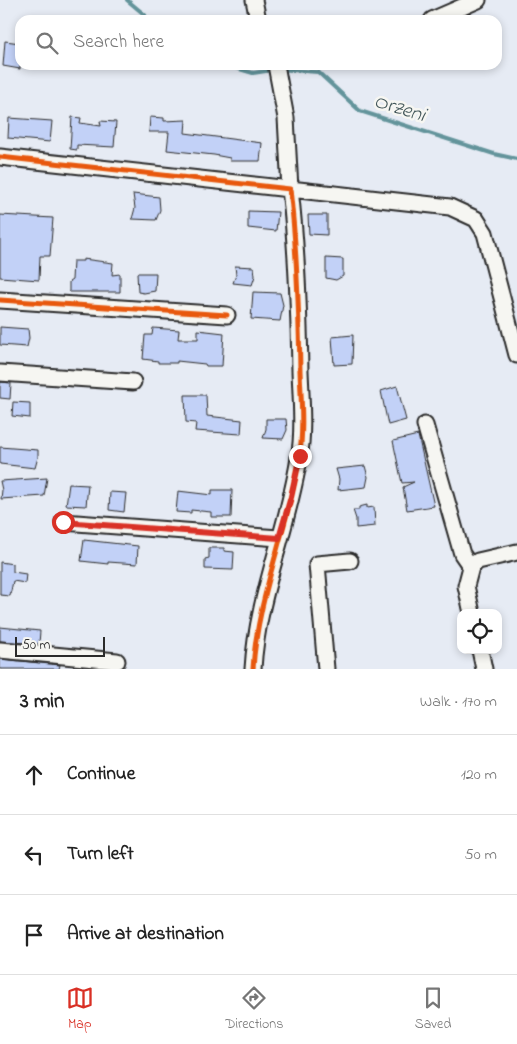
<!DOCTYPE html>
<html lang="en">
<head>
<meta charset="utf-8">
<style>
	body { margin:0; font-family:"Indie Flower",sans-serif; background:#f2f2f2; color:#222 }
	.controls { position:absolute; right:15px; bottom:15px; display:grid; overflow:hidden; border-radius:10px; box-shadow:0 2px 8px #0003 }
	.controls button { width:45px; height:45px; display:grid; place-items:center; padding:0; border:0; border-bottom:1px solid #e0e0e0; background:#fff; color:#222; font:25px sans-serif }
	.scale { position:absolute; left:15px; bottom:12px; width:90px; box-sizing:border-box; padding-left:5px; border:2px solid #2b2b2b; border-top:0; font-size:14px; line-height:18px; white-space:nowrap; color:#2b2b2b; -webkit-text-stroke:4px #f6f6f2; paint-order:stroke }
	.stop { position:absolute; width:15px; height:15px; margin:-11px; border:4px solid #d93025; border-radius:50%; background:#fff }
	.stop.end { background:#d93025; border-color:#fff; box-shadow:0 1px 5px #0008 }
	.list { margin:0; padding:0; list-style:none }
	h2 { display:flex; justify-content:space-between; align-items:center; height:65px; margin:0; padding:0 20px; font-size:21px }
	h2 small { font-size:16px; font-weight:400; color:#767676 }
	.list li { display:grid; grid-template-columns:32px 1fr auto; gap:15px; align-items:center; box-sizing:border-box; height:80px; padding:0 20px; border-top:1px solid #e0e0e0 }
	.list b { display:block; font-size:19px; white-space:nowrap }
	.list em { font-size:16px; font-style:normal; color:#767676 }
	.icon { flex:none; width:28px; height:28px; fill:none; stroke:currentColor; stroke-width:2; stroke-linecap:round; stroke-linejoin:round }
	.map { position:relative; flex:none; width:517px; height:669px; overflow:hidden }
	.search { position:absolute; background:#fff; box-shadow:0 2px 8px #0003; left:15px; right:15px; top:15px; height:55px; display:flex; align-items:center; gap:12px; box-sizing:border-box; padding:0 18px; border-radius:15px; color:#767676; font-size:19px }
	.sheet { height:305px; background:#fff }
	nav { display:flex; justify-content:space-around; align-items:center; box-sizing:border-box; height:70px; border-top:1px solid #e0e0e0; background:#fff; font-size:14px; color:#767676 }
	nav a { display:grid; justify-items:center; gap:2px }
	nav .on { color:#d93025 }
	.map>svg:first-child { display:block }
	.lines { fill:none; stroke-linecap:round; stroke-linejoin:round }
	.stream { stroke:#64949b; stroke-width:4 }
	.building { fill:#c2d1f7; stroke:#2b2b2b }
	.minor-casing { stroke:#2b2b2b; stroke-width:19 }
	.minor { stroke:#f6f6f2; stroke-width:15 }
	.cycleway-casing { stroke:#f6f6f2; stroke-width:8 }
	.cycleway { stroke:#e8590c; stroke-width:5 }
	.route { stroke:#d93025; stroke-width:6 }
	.labels { text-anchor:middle; stroke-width:5; stroke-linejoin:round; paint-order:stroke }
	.water-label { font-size:21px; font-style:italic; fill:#43575a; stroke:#f6f6f2 }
</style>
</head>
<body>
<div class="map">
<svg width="517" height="669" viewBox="0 0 517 669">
	<rect width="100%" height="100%" fill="#e6ebf4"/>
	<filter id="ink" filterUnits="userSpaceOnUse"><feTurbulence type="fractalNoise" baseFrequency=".02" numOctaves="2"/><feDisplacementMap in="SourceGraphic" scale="10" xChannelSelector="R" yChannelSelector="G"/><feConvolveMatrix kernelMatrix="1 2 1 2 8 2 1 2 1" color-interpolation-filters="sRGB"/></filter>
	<g filter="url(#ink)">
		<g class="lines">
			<!-- stream -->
			<path class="stream" d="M127 0 145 15 147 20
				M226 65 253 73 272 70
				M279 69 318 72 360 111 494 154 517 159"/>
		</g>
		<!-- building -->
		<path class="building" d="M5 41 20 43V69L3 66Z
			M72 117 81 118 80 123 101 126 100 121 116 122 114 147 77 145V150L70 149Z
			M150 117 164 118V121L186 120 185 133 262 143 260 161H230V158L214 155 167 150 169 132H149Z
			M9 118 52 121 50 142 8 138Z
			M133 194 159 197 160 210 156 220 132 219 135 208Z
			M248 211 278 212 276 231 248 228Z
			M0 215 53 218 50 256H40L39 280 0 277Z
			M308 215H327V235L309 234Z
			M326 258 343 259V276L336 280 326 278Z
			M83 259 113 263 112 275 120 274V292H69V282L72 280 73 261H83Z
			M235 266 254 267 255 276 252 285 233 283 236 275Z
			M137 273H156L155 291 144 293 138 292Z
			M253 292 280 293 283 305 280 321 251 319Z
			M0 327 28 329 29 338 27 347 0 345Z
			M153 328 179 330 178 339H198V330L224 333 222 366H206L205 364 177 361V363H158V361L143 359 145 335H152Z
			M353 335 352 364 334 365 332 337Z
			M0 382 11 383 10 399 0 398Z
			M397 386 406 420 388 425 381 391Z
			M185 395H206L207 416 242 420 241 434 195 431 196 423 186 422Z
			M13 402 30 403V418L12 416Z
			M266 419H286L287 430 283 439 263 438 266 429Z
			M418 435 434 506 407 510 403 487 414 482 402 483 393 441Z
			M0 447 38 450V457L35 468 0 464Z
			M365 466 368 477 366 487 338 490 339 479 336 469Z
			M47 478 44 496 1 499 2 490 0 481Z
			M69 484 88 485 86 506 66 505Z
			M212 490H232L231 517H211V512L191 510V513L176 512 178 491 212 495Z
			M110 492 126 493 124 512 109 510Z
			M367 505V508L374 507 375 526 356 528V519L353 510H359V507Z
			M84 540 138 546 137 564 108 562V564L81 561Z
			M209 548H224V551L234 552 233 570 205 569V559L209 558Z
			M0 562 13 564V572L26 574 25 583 13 581 10 596 0 595Z
			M0 627 40 631 39 644 0 641Z
			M0 659 60 665 59 669H0Z"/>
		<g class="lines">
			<defs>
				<path id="minor" d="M254 0 258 20
					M432 20 478 0
					M276 65 286 118 290 189 450 207 476 219 485 233 517 355
					M0 157 290 189C297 249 299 310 300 371 301 397 304 433 299 458 288 529 257 597 253 669
					M0 300 227 315
					M0 373 133 382
					M425 425 462 554 471 567 466 586 472 613
					M63 522 279 538
					M471 567 478 561 517 552
					M0 650 117 661
					M480 650 484 669
					M326 669 317 564 350 561"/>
			</defs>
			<!-- minor casing -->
			<use href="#minor" class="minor-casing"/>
			<!-- minor -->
			<use href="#minor" class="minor"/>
			<defs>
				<path id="cycleway" d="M0 157 290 189C297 249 299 310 300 371 301 397 304 433 299 458 288 529 257 597 253 669
					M0 300 227 315"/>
			</defs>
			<!-- cycleway casing -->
			<use href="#cycleway" class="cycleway-casing"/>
			<!-- cycleway -->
			<use href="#cycleway" class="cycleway"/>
		</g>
	</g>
	<g class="lines" filter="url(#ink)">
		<!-- route -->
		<path class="route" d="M63 522 279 538 291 497 300 456"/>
	</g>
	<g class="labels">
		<!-- water labels -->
		<g class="water-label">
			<text transform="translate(400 107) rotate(17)" y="7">Orzeni</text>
		</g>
	</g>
</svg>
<div class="controls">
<button><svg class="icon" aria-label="locate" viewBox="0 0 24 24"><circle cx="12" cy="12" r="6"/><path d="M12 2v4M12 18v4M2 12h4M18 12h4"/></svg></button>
</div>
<div class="scale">50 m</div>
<div class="stop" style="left:63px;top:522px"></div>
<div class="stop end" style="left:300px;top:456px"></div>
<div class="search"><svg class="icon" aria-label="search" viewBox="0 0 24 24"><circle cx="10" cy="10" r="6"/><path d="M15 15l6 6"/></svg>Search here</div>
</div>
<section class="sheet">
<h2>3 min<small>Walk · 170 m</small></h2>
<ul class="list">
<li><svg class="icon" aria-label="ahead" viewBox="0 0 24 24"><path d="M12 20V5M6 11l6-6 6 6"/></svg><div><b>Continue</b></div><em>120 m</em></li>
<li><svg class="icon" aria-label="left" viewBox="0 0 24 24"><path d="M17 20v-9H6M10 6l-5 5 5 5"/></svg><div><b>Turn left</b></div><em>50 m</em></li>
<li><svg class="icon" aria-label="arrive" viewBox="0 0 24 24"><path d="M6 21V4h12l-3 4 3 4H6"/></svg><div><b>Arrive at destination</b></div></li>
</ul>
</section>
<nav>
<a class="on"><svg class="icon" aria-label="map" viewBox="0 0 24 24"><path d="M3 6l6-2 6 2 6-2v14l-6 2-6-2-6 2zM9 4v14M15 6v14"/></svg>Map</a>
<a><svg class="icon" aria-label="directions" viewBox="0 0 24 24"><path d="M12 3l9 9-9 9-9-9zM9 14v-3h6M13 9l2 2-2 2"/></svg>Directions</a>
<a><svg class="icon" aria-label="saved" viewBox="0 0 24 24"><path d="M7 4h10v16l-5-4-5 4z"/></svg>Saved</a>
</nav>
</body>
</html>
